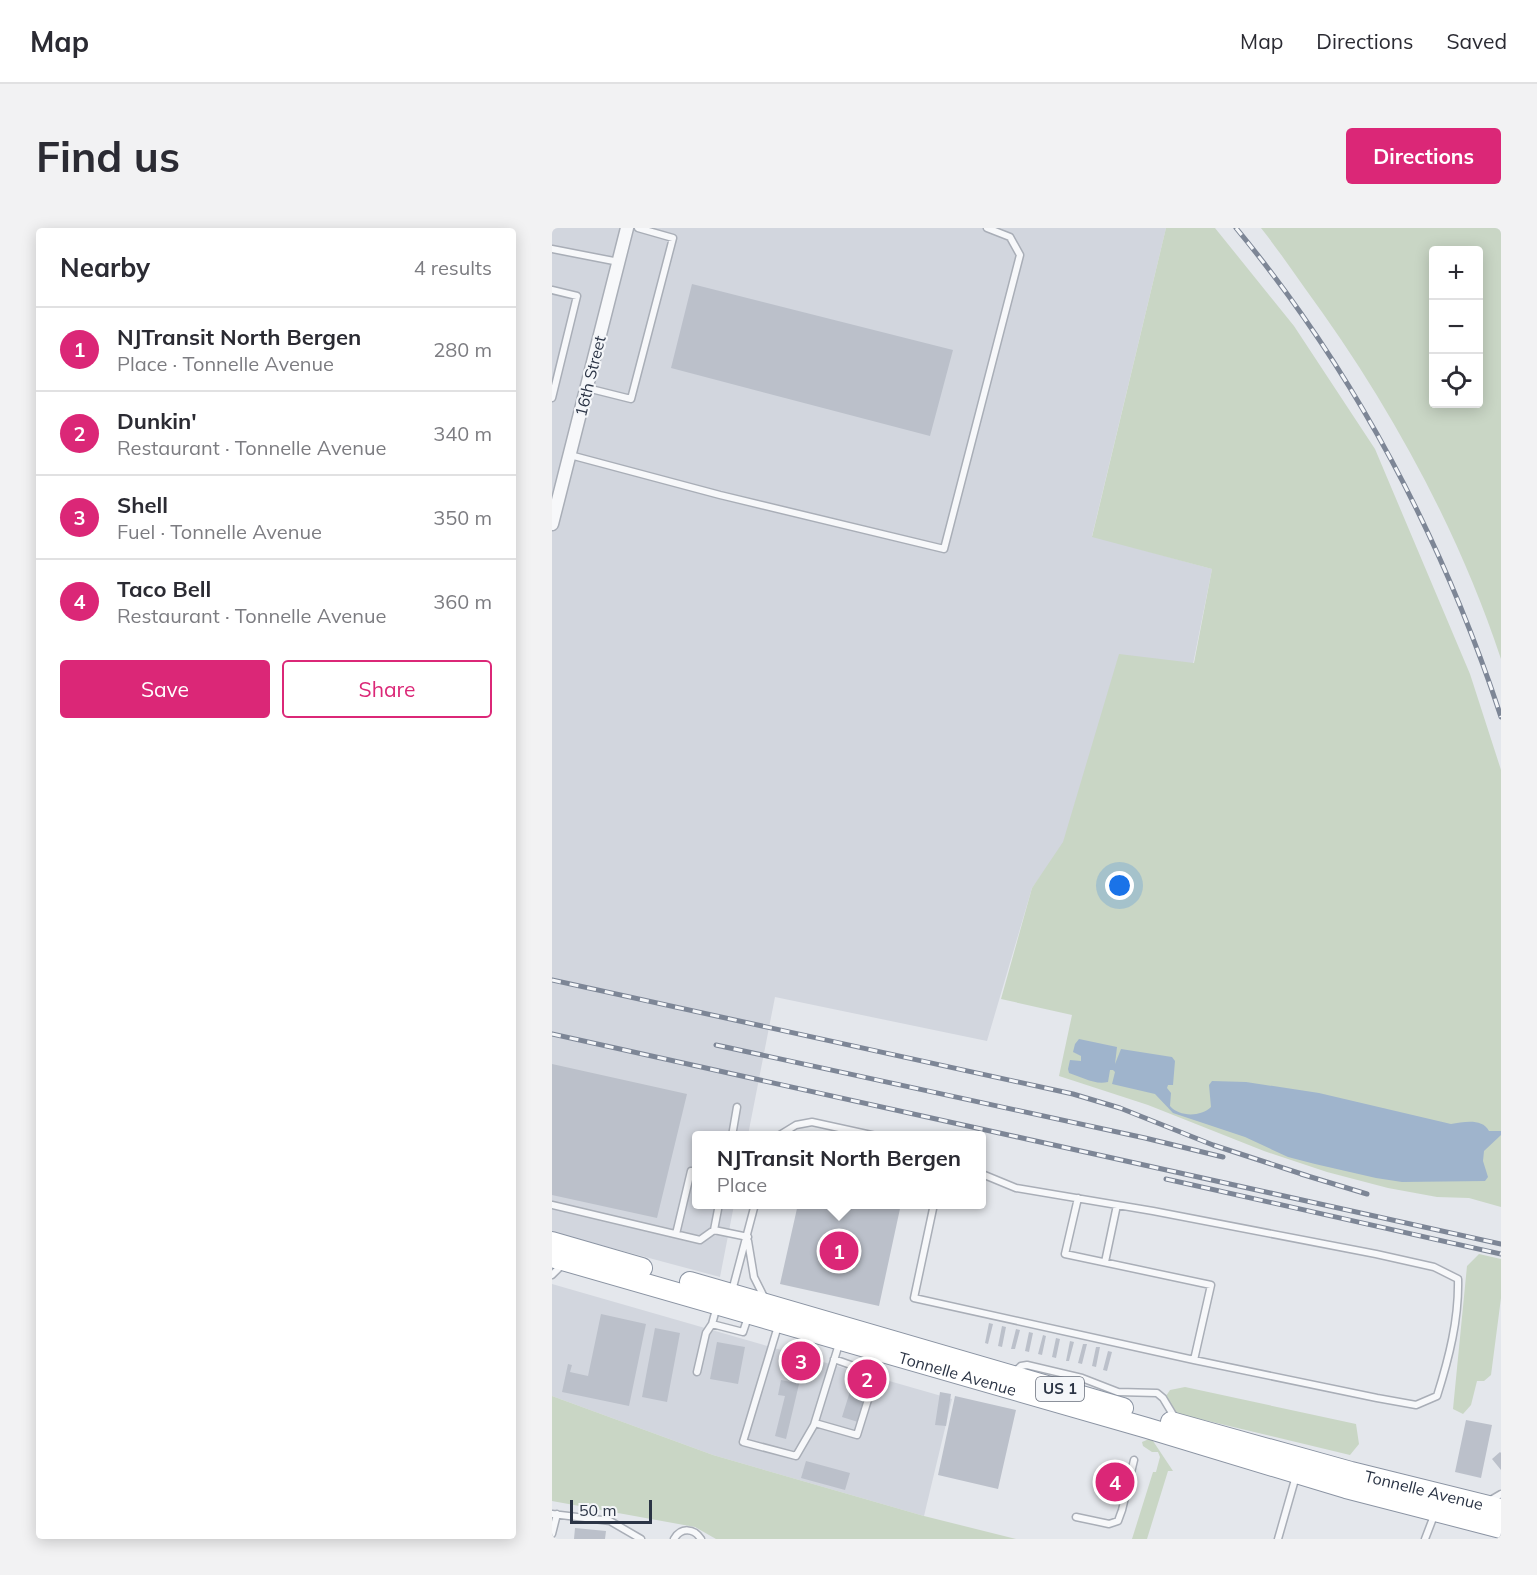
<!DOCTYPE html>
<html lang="en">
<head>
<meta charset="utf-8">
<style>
	body { margin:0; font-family:Mulish,sans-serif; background:#f2f2f3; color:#2b2b33 }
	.controls { position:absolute; right:18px; top:18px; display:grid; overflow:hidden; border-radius:6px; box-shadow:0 3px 15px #0003 }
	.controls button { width:54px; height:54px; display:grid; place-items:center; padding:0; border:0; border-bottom:2px solid #e1e1e2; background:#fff; color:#2b2b33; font:30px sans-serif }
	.scale { position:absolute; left:18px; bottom:15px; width:82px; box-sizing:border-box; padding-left:6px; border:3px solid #2b3445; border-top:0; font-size:16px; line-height:21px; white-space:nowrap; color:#2b3445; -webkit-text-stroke:4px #f4f6f9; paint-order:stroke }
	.you { position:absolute; left:568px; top:658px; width:21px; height:21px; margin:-15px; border:4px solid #fff; border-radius:50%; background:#1a73e8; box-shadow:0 0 0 9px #1a73e833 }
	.badge { display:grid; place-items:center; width:39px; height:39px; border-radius:50%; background:#db2777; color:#fff; font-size:20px; font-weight:700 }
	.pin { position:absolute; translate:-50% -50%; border:3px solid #fff; box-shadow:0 2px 6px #0006 }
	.popup { position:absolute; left:140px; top:903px; width:294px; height:78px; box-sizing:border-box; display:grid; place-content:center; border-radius:6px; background:#fff; filter:drop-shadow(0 2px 4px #0005); font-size:20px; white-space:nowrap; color:#7c7c81 }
	.popup b { font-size:22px; color:#2b2b33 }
	.popup::after { content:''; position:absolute; left:50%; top:100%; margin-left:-12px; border:12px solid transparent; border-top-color:#fff }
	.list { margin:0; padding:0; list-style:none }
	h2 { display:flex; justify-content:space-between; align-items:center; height:78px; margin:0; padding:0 24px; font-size:26px }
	h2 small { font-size:20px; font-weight:400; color:#7c7c81 }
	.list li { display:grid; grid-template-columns:39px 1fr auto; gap:18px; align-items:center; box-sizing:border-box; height:84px; padding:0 24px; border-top:2px solid #e1e1e2 }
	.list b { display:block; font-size:22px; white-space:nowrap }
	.list p { margin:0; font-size:20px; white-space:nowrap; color:#7c7c81 }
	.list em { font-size:20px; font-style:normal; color:#7c7c81 }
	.actions { display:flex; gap:12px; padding:18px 24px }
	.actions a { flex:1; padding:14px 0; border:2px solid #db2777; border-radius:6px; text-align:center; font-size:21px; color:#db2777 }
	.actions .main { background:#db2777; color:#fff }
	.icon { flex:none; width:33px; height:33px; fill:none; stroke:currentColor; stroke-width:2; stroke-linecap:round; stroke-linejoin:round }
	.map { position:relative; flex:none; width:949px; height:1311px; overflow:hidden; border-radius:6px }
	header { display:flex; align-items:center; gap:36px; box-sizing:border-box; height:84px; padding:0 30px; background:#fff; border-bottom:2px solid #e1e1e2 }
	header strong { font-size:28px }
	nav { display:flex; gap:33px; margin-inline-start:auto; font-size:21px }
	.intro { display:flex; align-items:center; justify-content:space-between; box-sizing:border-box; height:144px; padding:0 36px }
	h1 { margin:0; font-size:42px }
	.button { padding:15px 27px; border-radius:6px; background:#db2777; color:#fff; font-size:21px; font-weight:700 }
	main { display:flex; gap:36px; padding:0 36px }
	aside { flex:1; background:#fff; border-radius:6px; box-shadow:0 3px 15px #0003 }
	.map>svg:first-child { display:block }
	.built { fill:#d2d6de }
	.green { fill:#c9d6c5; fill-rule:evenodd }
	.water { fill:#9fb4cc }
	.building { fill:#bbc0ca }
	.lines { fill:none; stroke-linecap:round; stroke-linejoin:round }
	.service-casing { stroke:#a9aeb7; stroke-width:9 }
	.minor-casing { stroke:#a9aeb7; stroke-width:15 }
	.trunk-casing { stroke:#8b94a3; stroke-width:22 }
	.service { stroke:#f7f8fa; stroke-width:6 }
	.minor { stroke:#f7f8fa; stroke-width:12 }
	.trunk { stroke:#fff; stroke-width:20 }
	.rail-casing { stroke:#7d8696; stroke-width:5 }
	.rail { stroke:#f4f6f9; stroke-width:3; stroke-dasharray:9; stroke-linecap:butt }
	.labels { text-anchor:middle; stroke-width:4.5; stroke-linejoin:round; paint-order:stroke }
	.shield { fill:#f4f6f9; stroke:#676e7b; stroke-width:1.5 }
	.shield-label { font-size:15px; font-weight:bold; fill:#2b3445 }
	.street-label { font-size:16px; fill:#2b3445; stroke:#f4f6f9 }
</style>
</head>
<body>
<header>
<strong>Map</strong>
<nav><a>Map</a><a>Directions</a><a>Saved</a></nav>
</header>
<div class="intro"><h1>Find us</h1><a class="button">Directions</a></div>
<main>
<aside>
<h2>Nearby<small>4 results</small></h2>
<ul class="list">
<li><span class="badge">1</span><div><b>NJTransit North Bergen</b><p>Place · Tonnelle Avenue</p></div><em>280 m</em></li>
<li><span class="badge">2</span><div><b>Dunkin'</b><p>Restaurant · Tonnelle Avenue</p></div><em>340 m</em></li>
<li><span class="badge">3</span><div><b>Shell</b><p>Fuel · Tonnelle Avenue</p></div><em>350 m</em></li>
<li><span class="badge">4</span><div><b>Taco Bell</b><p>Restaurant · Tonnelle Avenue</p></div><em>360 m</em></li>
</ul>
<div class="actions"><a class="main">Save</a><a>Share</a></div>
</aside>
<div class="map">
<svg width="949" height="1311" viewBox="0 0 949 1311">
	<rect width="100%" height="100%" fill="#e4e7ec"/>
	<!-- built -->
	<path class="built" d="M0 0H614L540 308 660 341 641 436 480 660 435 813 223 769 196 907 144 908V976L182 977 168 1049 0 1004Z
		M0 1056 400 1171 372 1288 161 1227 0 1168Z"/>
	<!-- green -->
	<path class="green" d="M614 0H663L742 98 823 221 918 446 949 542V979L917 970 885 969 836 960 775 944 712 923 596 877 507 848 520 787 449 771 480 660 511 614 567 426 642 435 660 341 540 309Z
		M709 0H949V431C905 298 835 172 752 59 738 39 724 19 709 0ZM882 22H927V176H882Z
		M927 1026 949 1031V1070L939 1147 932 1153H925L919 1177 911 1186 901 1181 915 1038Z
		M633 1159 804 1196 807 1216 798 1227 631 1187 624 1185 614 1168 618 1162Z
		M0 1168 161 1227 372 1288 464 1311H164L143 1299 0 1273Z
		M597 1211 601 1213 621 1243H616L595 1311H580L601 1244H604L608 1229 606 1224H600L591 1218 590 1214Z"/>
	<!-- water -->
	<path class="water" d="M527 811 565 819 563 836 569 821 620 829 623 833 621 857H616L615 860 619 865 618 878C627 889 649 889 659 879L657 857 660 853 694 854 767 865 899 896C912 894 930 890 937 903H949V907L932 923 931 933 936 949 933 953 850 954 824 950 763 936 736 929 693 909 621 885 603 866 560 856 563 844 561 842H558L556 854C542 857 530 849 517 845L516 841 518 832 529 833V828L521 824 523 816Z"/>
	<!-- building -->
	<path class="building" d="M140 56 401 122 378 208 119 140Z
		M0 836 135 866 105 990 0 967Z
		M246 976H349L327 1078 228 1056Z
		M49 1086 94 1096 77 1178 10 1164 16 1136 20 1137 18 1144 36 1148Z
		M437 1095 441 1096 436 1116 433 1115Z
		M450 1098 454 1099 450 1119 446 1118Z
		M103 1100 128 1105 115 1174 90 1169Z
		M464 1101 468 1102 463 1121H459Z
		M477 1104 481 1105 477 1124 473 1123Z
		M491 1107 494 1108 490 1127 486 1126Z
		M504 1110 508 1111 504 1130 500 1129Z
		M518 1113 522 1114 517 1133H514Z
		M165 1114 193 1119 186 1156 158 1151Z
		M531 1116H535L530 1136 526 1135Z
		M238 1119 264 1125 258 1154 248 1152 234 1211 223 1208 233 1168 226 1167 229 1152 239 1154 240 1148 232 1146Z
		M544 1119H548L544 1139 540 1138Z
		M556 1123 560 1124 555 1143 551 1142Z
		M304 1144 321 1149 306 1194 290 1189Z
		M388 1164 399 1166 394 1198 383 1197Z
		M403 1168 464 1182 446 1261 386 1247Z
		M914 1192 940 1197 929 1250 903 1244Z
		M948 1224 949 1225V1242L940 1231Z
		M254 1233 298 1245 293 1262 249 1250Z
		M556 1237 576 1242 569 1271 549 1266Z
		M23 1300 54 1303 53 1311H22Z"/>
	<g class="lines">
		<defs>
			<path id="service" d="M0 21 67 34
				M0 62 25 68 0 170
				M35 160 79 171 121 10 86 0
				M18 227 168 267 392 321 468 27 458 9 435 0
				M180 908 185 879
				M226 908 244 897 260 894 324 908
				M526 970 513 1026 659 1057 642 1132
				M382 976 362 1070 642 1132 825 1170 864 1177 885 1168C897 1130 907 1091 906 1051L882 1039 824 1026 601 983 464 960 430 946
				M0 977 148 1012 162 1002 167 976
				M162 1002 196 1009
				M124 1006 139 943 144 944
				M196 1013 202 1049 212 1069
				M553 1034 565 977
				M0 1047 10 1037
				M180 1063 203 976
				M160 1096 191 1104 196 1089
				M226 1098 191 1214 244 1228 262 1197 287 1116
				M145 1144 154 1105 160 1096 165 1078
				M461 1145 469 1138 475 1137 530 1150 566 1164 605 1165 611 1170 623 1190
				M263 1195 305 1207 324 1146 282 1131
				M937 1273 949 1266
				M0 1286 58 1293 89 1311
				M524 1289 557 1296 566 1293 570 1282 582 1232
				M0 1306 5 1286
				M122 1311C129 1299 142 1300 149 1311
				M726 1311 744 1248
				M873 1311 883 1285"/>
			<path id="minor" d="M0 296 75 0"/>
			<g id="trunk">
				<path d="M0 1014 90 1040"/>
				<path id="s1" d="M0 1029 595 1200 794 1260 949 1300"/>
				<path d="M138 1054 571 1180"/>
				<path id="s2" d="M619 1194 799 1244 949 1281"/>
			</g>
		</defs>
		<!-- service casing -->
		<use href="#service" class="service-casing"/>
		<!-- minor casing -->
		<use href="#minor" class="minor-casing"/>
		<!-- trunk casing -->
		<use href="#trunk" class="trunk-casing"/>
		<!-- service -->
		<use href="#service" class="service"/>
		<!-- minor -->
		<use href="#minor" class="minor"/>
		<!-- trunk -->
		<use href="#trunk" class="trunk"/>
		<defs>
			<path id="rail" d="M684 0C803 144 891 312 949 489
				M0 752 521 866 568 880 661 917 756 948
				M0 806 949 1016
				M164 817 593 910 671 929
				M749 946 815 966
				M614 951 949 1026"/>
		</defs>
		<!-- rail casing -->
		<use href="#rail" class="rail-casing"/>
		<!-- rail -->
		<use href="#rail" class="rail"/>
	</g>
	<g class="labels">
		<!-- shield labels -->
		<rect class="shield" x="484" y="1149" width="48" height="24" rx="4.5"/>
		<g class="shield-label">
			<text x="508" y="1166">US 1</text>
		</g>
		<!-- street labels -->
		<g class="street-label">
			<text transform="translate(38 148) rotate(-76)" y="6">16th Street</text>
			<text dy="6" stroke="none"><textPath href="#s1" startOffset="422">Tonnelle Avenue</textPath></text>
			<text dy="6" stroke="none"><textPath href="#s2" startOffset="262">Tonnelle Avenue</textPath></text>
		</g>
	</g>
</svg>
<div class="controls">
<button>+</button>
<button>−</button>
<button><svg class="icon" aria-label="locate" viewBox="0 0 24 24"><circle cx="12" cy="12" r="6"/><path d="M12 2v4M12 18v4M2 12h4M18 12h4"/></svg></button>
</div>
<div class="scale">50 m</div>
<div class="you"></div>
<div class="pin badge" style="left:287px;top:1023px">1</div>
<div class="popup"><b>NJTransit North Bergen</b>Place</div>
<div class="pin badge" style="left:315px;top:1151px">2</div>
<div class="pin badge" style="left:249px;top:1133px">3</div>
<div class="pin badge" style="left:563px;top:1254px">4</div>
</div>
</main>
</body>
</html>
